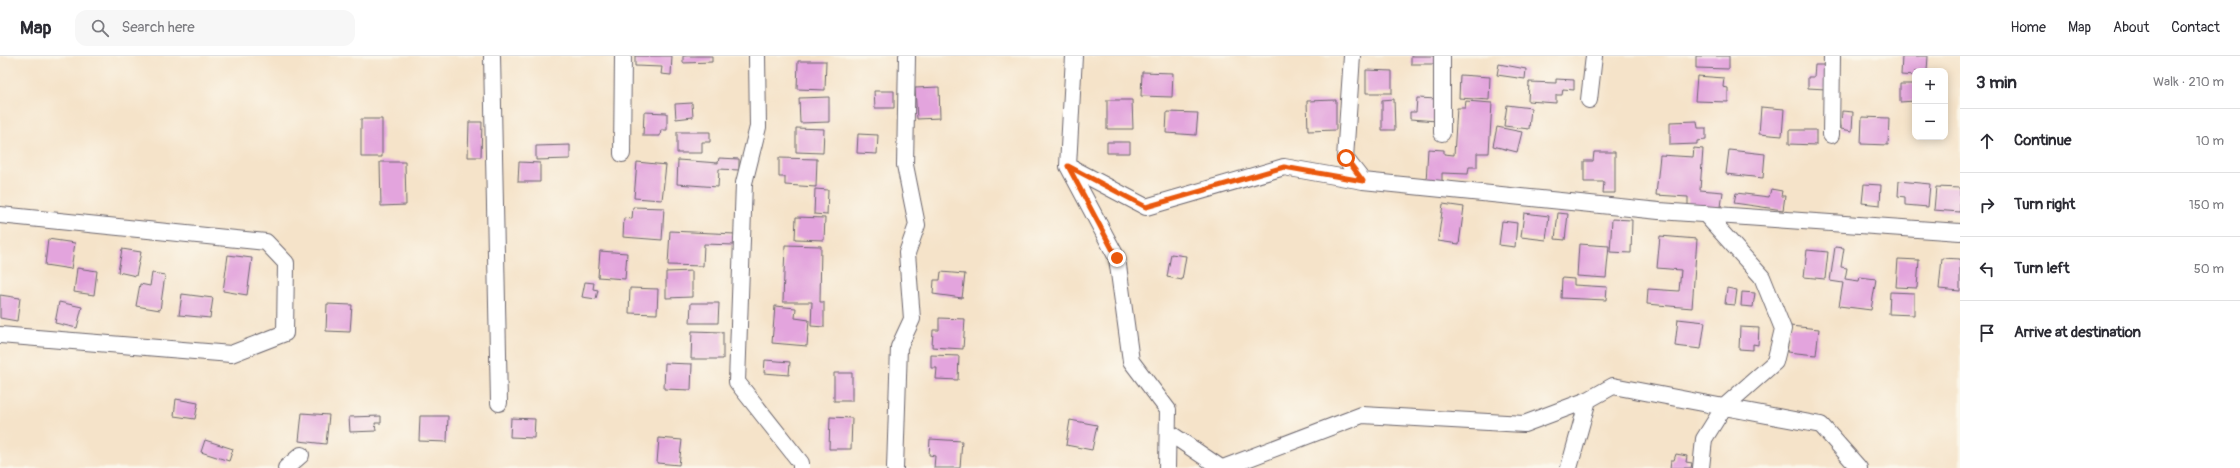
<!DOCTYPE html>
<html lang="en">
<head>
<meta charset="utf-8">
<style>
	body { margin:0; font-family:Pangolin,sans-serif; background:#f7f7f7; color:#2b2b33 }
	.controls { position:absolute; right:12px; top:12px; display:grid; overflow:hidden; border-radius:8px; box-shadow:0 2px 10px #0003 }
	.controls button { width:36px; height:36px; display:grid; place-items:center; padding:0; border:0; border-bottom:1px solid #e1e1e2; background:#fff; color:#2b2b33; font:20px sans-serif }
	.stop { position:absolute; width:12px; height:12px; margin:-9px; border:3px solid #ea580c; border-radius:50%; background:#fff }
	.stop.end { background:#ea580c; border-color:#fff; box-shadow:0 1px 4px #0008 }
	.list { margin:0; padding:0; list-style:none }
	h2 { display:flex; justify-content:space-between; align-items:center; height:52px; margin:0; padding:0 16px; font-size:17px }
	h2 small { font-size:13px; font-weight:400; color:#7c7c81 }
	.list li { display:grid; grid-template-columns:26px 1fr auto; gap:12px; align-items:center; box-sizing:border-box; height:64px; padding:0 16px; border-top:1px solid #e1e1e2 }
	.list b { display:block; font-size:15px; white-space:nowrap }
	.list em { font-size:13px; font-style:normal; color:#7c7c81 }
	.icon { flex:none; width:22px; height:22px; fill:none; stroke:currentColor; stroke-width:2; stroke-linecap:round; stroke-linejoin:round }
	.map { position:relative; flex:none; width:1960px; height:412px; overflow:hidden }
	header { display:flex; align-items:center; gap:24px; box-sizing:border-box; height:56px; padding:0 20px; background:#fff; border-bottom:1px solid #e1e1e2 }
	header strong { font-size:19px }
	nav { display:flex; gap:22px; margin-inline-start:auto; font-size:14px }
	.search { width:280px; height:36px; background:#f7f7f7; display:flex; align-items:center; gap:10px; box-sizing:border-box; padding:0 14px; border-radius:12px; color:#7c7c81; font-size:15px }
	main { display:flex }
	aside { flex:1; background:#fff }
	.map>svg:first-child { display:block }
	.building { fill:#e3a4dd }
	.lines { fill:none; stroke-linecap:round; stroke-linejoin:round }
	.minor-casing { stroke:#6c666d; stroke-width:18 }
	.minor { stroke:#fff; stroke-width:16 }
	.route { stroke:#ea580c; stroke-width:5 }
</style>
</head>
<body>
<header>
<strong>Map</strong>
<div class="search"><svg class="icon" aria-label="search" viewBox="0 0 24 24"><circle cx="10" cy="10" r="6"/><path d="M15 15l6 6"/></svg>Search here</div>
<nav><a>Home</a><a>Map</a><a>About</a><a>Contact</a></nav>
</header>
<main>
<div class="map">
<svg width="1960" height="412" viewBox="0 0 1960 412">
	<rect width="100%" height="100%" fill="#fbf7ec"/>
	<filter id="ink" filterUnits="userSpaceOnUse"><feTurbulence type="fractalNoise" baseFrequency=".025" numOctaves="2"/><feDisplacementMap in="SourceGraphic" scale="8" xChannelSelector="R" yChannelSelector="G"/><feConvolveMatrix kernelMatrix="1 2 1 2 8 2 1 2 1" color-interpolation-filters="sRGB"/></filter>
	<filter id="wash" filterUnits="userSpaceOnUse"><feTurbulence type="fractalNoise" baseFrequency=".012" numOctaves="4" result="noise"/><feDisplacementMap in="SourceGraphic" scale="16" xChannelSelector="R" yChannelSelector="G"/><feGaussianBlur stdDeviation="0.9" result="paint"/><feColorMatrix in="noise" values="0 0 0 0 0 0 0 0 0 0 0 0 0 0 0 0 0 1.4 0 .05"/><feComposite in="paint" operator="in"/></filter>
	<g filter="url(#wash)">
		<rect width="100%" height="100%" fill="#f5e3c9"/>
		<g id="blocks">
			<!-- building -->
			<path class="building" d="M635 0H672L671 19 661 18 662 11 635 10Z
				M683 0H712V6L683 7Z
				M1411 0H1436V8H1411Z
				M1696 0H1729V13L1696 12Z
				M1902 0H1928L1927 15H1915V20L1901 19Z
				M798 5H826L825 34 797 33Z
				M1499 8 1526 13 1525 23 1497 19Z
				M1815 9H1826V33L1808 32V21H1814Z
				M1366 14 1392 15V37H1366Z
				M1142 16 1173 17 1172 41 1141 40Z
				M1460 19 1490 21 1489 44 1459 42Z
				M1697 20 1724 22 1723 31 1728 32V46L1695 45Z
				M1556 23 1574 24V34L1563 33 1562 39H1556V47L1528 45 1529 26 1556 27Z
				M1900 28H1915V45L1900 46Z
				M939 31 940 62 917 63 915 32Z
				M874 35H894V52H875Z
				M829 41V66L800 67 799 42Z
				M1417 42 1438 43 1437 65 1410 63V56H1416Z
				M1394 43 1395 74H1382V44Z
				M1107 44H1132L1133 73H1107Z
				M1336 44V74L1308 75 1307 45Z
				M1466 45 1492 47 1489 97H1477V111H1469L1468 118 1442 117V126H1426L1428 93 1444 94V98L1454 99 1457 52H1465Z
				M692 47 693 61 676 63 675 48Z
				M1507 49 1531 52 1529 73 1504 70Z
				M1761 51 1784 53 1782 80 1759 78Z
				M1842 55 1853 56 1852 75 1841 73Z
				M644 56 667 57V74H661L660 80H643Z
				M1167 56 1198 57 1196 79 1166 77Z
				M1862 61 1889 62 1888 89 1861 88Z
				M361 63H382V101H361Z
				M1697 65 1698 72H1706V84L1697 85V88L1670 89V66Z
				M469 66H482L481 101H468Z
				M1497 71 1522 76 1517 96 1493 90Z
				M796 72 824 73 823 97 796 96Z
				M1789 74H1816V89L1789 88Z
				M677 76H710V86H702V97H677Z
				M858 78 878 79 877 98 857 97Z
				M1107 86H1130V97H1107Z
				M570 89V103L536 104V90Z
				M1694 92 1703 93 1700 134 1723 136 1721 151 1688 149V141L1656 139 1660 99 1693 101Z
				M1729 94 1765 98 1763 122 1726 118Z
				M1594 96H1615V137H1603L1604 126H1584V105H1593Z
				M719 102 739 103V114L719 113 718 131 677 128 678 104 718 107Z
				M779 102 817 103 816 131 785 129V121H779Z
				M380 106H405L406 149 381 150Z
				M519 106 540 107V126H518Z
				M637 106 666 109 662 144 634 142Z
				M1899 125 1930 128 1928 151 1905 149V141L1898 140Z
				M1864 128 1881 129 1880 149 1862 147Z
				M1936 131 1960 132V156L1934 154Z
				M815 133 828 134 827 159 814 158Z
				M1771 133 1782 135 1781 140H1785L1783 154 1734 147 1736 137 1769 141Z
				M1443 148 1464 151 1459 188 1438 185Z
				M633 151 664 152 662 184 623 181 624 162 632 163Z
				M1524 157 1549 160 1546 184 1521 181Z
				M1558 157 1568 158 1565 184 1555 183Z
				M796 161 825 162 824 184 795 183Z
				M1612 163 1632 164 1631 197 1610 196Z
				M1502 165 1517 167 1515 191 1499 189Z
				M670 175 735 178V189L704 188 703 210 668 209Z
				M1660 180 1697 183 1692 252 1647 248 1648 233 1679 235 1681 214 1657 212Z
				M48 183 75 187 71 213 45 209Z
				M1579 188 1609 190 1606 222 1577 220Z
				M785 189 821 190 820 246H824V271L811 270 812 246H783Z
				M1835 191 1844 192 1841 211 1847 212 1845 223 1859 225 1860 221 1876 223 1871 254 1839 250 1843 227 1830 225Z
				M122 193 141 196 136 220 118 216Z
				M1807 194 1828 196 1825 223 1804 221Z
				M600 195 627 197 625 223 598 221Z
				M1171 198 1186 200 1182 224 1167 221Z
				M228 199 252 202 247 239 223 235Z
				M1942 202 1960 203V235L1939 233Z
				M1898 203 1919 204 1917 232 1896 231Z
				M77 212 97 215 94 239 74 236Z
				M692 215V241L666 242V216Z
				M941 216 965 218 962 242 933 238 934 224H940Z
				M152 217 165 219 160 254 136 250 140 228 150 230Z
				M1562 222 1574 223V229L1607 231 1606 244 1561 242Z
				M585 226 594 227 593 233 598 234 596 243 582 241Z
				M630 232 658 233 657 258 629 257Z
				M1727 232 1737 234 1735 249 1725 248Z
				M1742 236 1755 237 1753 251 1741 250Z
				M1890 236 1914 237V259L1889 258Z
				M182 238 213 242 210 262 179 259Z
				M0 239 20 242 17 265 0 262Z
				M59 246 82 251 77 272 55 267Z
				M691 247H719L718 267H690Z
				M327 248 352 249 350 276 326 275Z
				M775 250 796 252 795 262 809 264 807 290 772 287Z
				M939 262 965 263 963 293 932 291 933 274H939Z
				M1678 263 1705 266 1701 293 1675 290Z
				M1790 270 1819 273 1816 299 1787 296Z
				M1740 271 1759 272 1758 289 1753 288V294L1739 293Z
				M692 275 723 276V303H691Z
				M931 299 959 300 958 324 936 323 937 312H931Z
				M765 304 790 306 789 319 764 317Z
				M665 307 692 308 691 334 664 333Z
				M834 317H852V345H834Z
				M176 343 198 347 195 363 174 360Z
				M302 357 329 359 326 388 299 385Z
				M381 360V367H375L376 375 350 376 349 361Z
				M420 360H448L447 386 419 385Z
				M830 361 852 362 851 393H829Z
				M511 362 535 363 534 382 510 381Z
				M1070 364 1097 369 1092 394 1066 389Z
				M659 382 682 384 679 409 657 407Z
				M930 383 962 385 960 412H934L935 400 929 399Z
				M205 384 233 393 229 405 201 396Z
				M1676 398 1687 400 1686 406 1692 407 1691 412H1670L1671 404H1674Z"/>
		</g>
	</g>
	<g filter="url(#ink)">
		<use href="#blocks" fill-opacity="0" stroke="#6c666d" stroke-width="1"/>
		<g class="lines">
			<defs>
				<path id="minor" d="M492 0 499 347
					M757 0 758 71 744 127 737 326 801 407V412
					M1074 0 1068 110 1146 151 1284 111 1363 125
					M1352 0 1345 102 1363 125 1659 155 1960 176
					M1589 44 1594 0
					M1442 77V0
					M1831 79 1832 0
					M622 98 623 0
					M1068 110 1117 202 1131 305 1168 354 1167 412
					M1705 158 1762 221 1783 273 1775 306 1724 351 1821 369 1859 412
					M0 159 266 186 286 207 285 277 231 298 0 279
					M1168 376 1221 412
					M286 412 301 399
					M895 412 899 291 912 263 907 197 917 169 905 109 907 0
					M1223 412 1362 359 1524 368 1588 344 1613 330 1724 351 1704 383 1701 412
					M1569 412 1588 344"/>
			</defs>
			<!-- minor casing -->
			<use href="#minor" class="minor-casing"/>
			<!-- minor -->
			<use href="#minor" class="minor"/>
		</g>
	</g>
	<g class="lines" filter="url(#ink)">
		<!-- route -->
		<path class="route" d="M1117 202 1068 110 1146 151 1284 111 1363 125 1346 102"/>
	</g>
</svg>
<div class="controls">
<button>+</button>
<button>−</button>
</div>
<div class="stop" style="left:1346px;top:102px"></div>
<div class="stop end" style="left:1117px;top:202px"></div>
</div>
<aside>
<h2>3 min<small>Walk · 210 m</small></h2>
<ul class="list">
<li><svg class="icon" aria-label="ahead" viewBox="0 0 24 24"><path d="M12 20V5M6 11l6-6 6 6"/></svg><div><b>Continue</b></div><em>10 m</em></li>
<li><svg class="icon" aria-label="right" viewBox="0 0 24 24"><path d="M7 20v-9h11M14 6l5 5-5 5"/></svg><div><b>Turn right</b></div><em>150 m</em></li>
<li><svg class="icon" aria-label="left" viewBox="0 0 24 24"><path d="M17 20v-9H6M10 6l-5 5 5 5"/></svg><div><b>Turn left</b></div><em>50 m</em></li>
<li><svg class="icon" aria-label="arrive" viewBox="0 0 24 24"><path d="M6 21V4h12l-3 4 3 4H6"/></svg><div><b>Arrive at destination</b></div></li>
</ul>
</aside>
</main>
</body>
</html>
